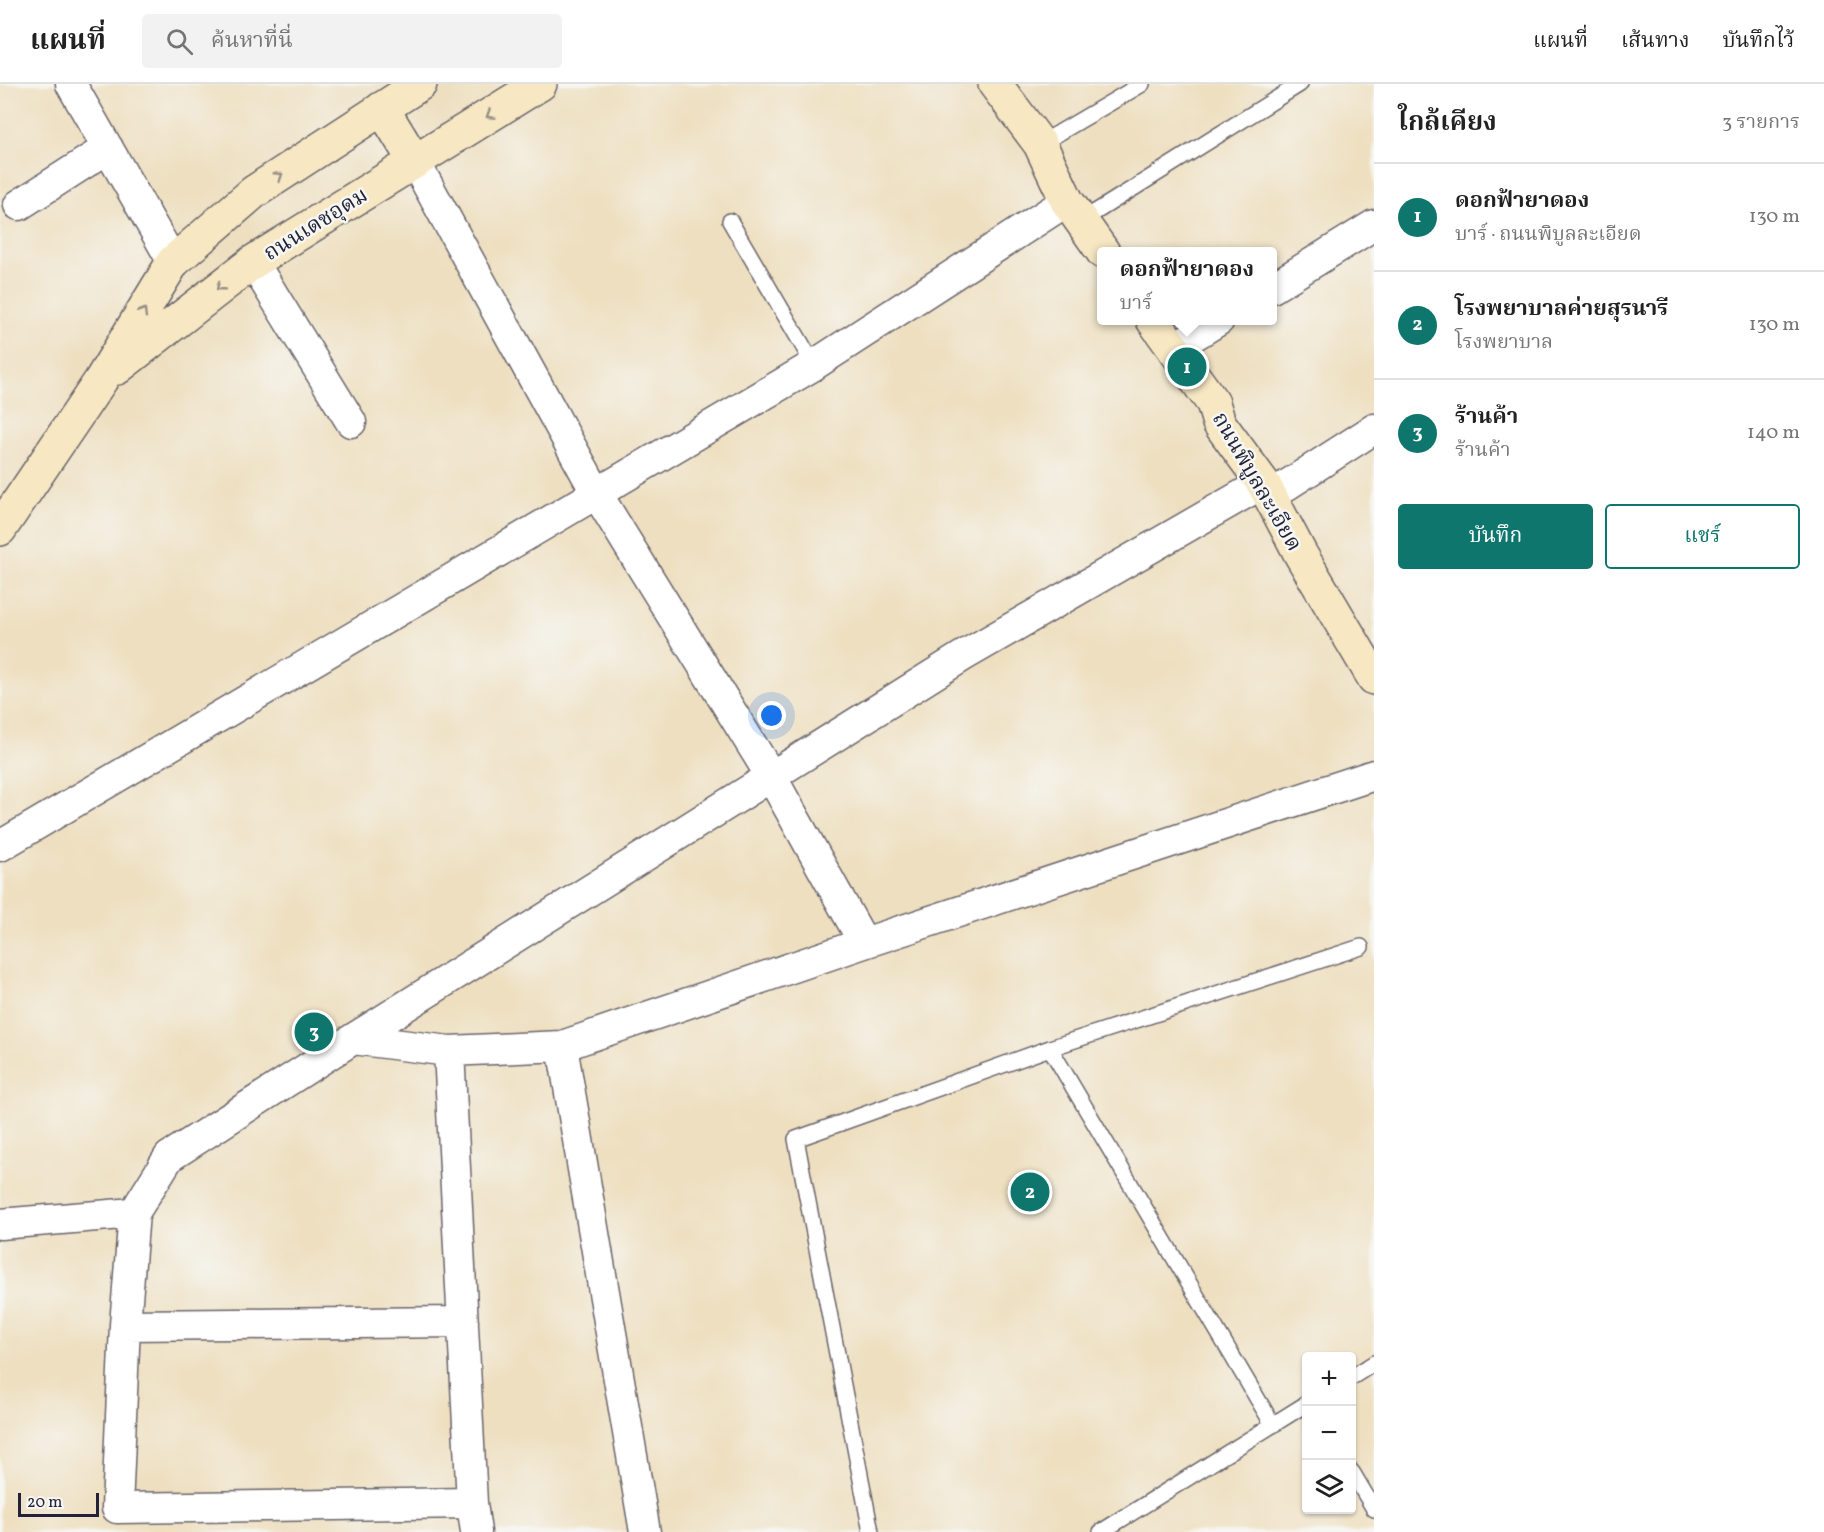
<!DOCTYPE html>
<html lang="th">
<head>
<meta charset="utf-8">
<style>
	body { margin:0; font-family:Vollkorn,"Noto Serif Thai",serif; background:#f2f2f2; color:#222 }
	.controls { position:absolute; right:18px; bottom:18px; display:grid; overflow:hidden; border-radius:6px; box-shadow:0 2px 4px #0004 }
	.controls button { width:54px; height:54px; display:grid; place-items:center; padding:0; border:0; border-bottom:2px solid #e0e0e0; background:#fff; color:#222; font:30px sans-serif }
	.scale { position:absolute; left:18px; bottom:15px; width:81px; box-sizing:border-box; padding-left:6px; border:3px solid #22223b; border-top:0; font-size:16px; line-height:21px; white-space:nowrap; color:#22223b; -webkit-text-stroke:4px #f6f6f2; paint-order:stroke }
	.you { position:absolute; left:772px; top:632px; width:21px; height:21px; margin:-15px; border:4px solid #fff; border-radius:50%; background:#1a73e8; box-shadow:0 0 0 9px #1a73e833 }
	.badge { display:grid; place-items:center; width:39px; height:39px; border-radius:50%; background:#0f766e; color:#fff; font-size:20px; font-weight:700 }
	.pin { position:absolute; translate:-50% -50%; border:3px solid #fff; box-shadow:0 2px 6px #0006 }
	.popup { position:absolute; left:1097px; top:163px; width:180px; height:78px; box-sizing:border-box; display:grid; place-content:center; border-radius:6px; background:#fff; filter:drop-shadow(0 2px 4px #0005); font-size:20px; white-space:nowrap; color:#767676 }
	.popup b { font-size:22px; color:#222 }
	.popup::after { content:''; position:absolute; left:50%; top:100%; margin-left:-12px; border:12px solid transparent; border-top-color:#fff }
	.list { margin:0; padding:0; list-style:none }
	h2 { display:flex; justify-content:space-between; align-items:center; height:78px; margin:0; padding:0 24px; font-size:26px }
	h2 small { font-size:20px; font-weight:400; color:#767676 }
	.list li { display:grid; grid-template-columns:39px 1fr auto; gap:18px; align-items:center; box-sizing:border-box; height:108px; padding:0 24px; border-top:2px solid #e0e0e0 }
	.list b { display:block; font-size:22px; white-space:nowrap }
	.list p { margin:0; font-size:20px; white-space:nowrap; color:#767676 }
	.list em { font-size:20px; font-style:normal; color:#767676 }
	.actions { display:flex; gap:12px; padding:18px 24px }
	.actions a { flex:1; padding:14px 0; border:2px solid #0f766e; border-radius:6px; text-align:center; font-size:21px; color:#0f766e }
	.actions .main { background:#0f766e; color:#fff }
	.icon { flex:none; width:33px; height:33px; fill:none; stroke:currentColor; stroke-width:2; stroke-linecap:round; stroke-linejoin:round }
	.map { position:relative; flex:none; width:1374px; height:1448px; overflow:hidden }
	header { display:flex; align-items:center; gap:36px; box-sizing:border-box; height:84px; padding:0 30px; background:#fff; border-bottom:2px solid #e0e0e0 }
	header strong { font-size:28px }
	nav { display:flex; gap:33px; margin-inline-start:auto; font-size:21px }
	.search { width:420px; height:54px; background:#f2f2f2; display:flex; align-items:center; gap:15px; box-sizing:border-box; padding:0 21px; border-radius:6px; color:#767676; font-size:22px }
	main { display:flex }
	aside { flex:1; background:#fff }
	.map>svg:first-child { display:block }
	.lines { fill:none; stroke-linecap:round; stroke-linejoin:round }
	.lane-casing { stroke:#69646a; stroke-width:18 }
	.street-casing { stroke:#69646a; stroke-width:33 }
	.secondary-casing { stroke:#69646a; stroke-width:36 }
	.lane { stroke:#fff; stroke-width:15 }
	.street { stroke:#fff; stroke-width:30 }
	.secondary { stroke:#f7e8c3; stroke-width:33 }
	.oneway { stroke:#978f86 }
	.labels { text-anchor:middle; stroke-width:5; stroke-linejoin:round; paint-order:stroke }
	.street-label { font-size:22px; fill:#22223b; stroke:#f6f6f2 }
</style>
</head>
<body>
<header>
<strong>แผนที่</strong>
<div class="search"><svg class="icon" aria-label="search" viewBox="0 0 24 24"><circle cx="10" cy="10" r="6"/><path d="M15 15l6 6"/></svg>ค้นหาที่นี่</div>
<nav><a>แผนที่</a><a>เส้นทาง</a><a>บันทึกไว้</a></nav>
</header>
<main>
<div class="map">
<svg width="1374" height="1448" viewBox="0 0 1374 1448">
	<rect width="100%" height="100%" fill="#f6f6f2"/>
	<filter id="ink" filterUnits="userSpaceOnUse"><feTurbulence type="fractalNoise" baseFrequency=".0167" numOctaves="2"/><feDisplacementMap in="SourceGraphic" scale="12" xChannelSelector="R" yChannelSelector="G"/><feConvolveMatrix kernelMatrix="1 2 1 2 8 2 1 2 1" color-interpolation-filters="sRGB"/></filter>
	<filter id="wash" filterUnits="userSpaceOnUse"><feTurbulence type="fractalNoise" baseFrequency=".008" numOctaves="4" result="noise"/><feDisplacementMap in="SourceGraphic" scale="24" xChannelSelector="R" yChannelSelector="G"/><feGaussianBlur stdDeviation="1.35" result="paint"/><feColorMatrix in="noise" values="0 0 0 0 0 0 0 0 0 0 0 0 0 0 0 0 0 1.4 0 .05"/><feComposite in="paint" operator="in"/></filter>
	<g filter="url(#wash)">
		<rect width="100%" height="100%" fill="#eedfc0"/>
	</g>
	<g filter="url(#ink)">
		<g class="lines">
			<defs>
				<path id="lane" d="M1040 60 1142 0
					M730 137 814 281
					M1081 137 1300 0
					M1050 964 1361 863
					M1352 1293 1374 1279
					M1352 1388 1374 1425
					M871 1448 796 1055 1050 964 1273 1341
					M1101 1448 1306 1320"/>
				<path id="street" d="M71 0 173 178
					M415 78 597 410 771 692 864 859
					M19 121 108 64
					M253 178 351 338
					M1272 204 1374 141
					M1174 264 1219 236
					M1270 412 1374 345
					M0 762 814 281 1067 117
					M353 955 449 967 562 962 864 859 1374 691
					M562 962 645 1448
					M449 967 472 1419 476 1448
					M134 1129 125 1241 117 1424 472 1419
					M0 1140 134 1129 169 1073 353 955 963 572 1263 399
					M125 1241 463 1238"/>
				<path id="secondary" d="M995 0 1040 60 1067 117 1103 168
					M382 24 415 78
					M1153 236 1213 319 1219 339 1263 399 1301 471 1374 594
					M117 284 253 178 540 0
					M0 445 101 296 173 178 254 108 420 0"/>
			</defs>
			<!-- lane casing -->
			<use href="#lane" class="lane-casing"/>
			<!-- street casing -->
			<use href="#street" class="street-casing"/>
			<!-- secondary casing -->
			<use href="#secondary" class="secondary-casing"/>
			<!-- lane -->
			<use href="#lane" class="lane"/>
			<!-- street -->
			<use href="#street" class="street"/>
			<!-- secondary -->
			<use href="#secondary" class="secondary"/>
		</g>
		<!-- one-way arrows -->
		<defs><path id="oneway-chevron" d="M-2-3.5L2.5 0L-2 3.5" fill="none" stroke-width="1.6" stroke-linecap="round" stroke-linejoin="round" transform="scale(1.5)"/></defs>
		<g class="oneway">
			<use href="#oneway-chevron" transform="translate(490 31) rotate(148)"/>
			<use href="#oneway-chevron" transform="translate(279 92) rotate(-33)"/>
			<use href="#oneway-chevron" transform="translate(220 203) rotate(142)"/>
			<use href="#oneway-chevron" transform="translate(143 228) rotate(-59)"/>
		</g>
	</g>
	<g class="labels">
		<!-- street labels -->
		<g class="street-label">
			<text transform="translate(315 139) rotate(-32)" y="8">ถนนเดชอุดม</text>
			<text transform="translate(1258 397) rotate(60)" y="8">ถนนพิบูลละเอียด</text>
		</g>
	</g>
</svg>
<div class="controls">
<button>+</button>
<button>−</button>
<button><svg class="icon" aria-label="layers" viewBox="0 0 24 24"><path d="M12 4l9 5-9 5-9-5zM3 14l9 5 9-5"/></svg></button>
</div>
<div class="scale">20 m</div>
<div class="you"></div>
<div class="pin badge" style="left:1187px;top:283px">1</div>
<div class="popup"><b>ดอกฟ้ายาดอง</b>บาร์</div>
<div class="pin badge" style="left:1030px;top:1108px">2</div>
<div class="pin badge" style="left:314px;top:948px">3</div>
</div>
<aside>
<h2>ใกล้เคียง<small>3 รายการ</small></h2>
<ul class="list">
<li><span class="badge">1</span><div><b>ดอกฟ้ายาดอง</b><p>บาร์ · ถนนพิบูลละเอียด</p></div><em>130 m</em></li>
<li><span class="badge">2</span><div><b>โรงพยาบาลค่ายสุรนารี</b><p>โรงพยาบาล</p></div><em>130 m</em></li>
<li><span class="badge">3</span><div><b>ร้านค้า</b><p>ร้านค้า</p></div><em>140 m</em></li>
</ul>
<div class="actions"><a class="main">บันทึก</a><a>แชร์</a></div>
</aside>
</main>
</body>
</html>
